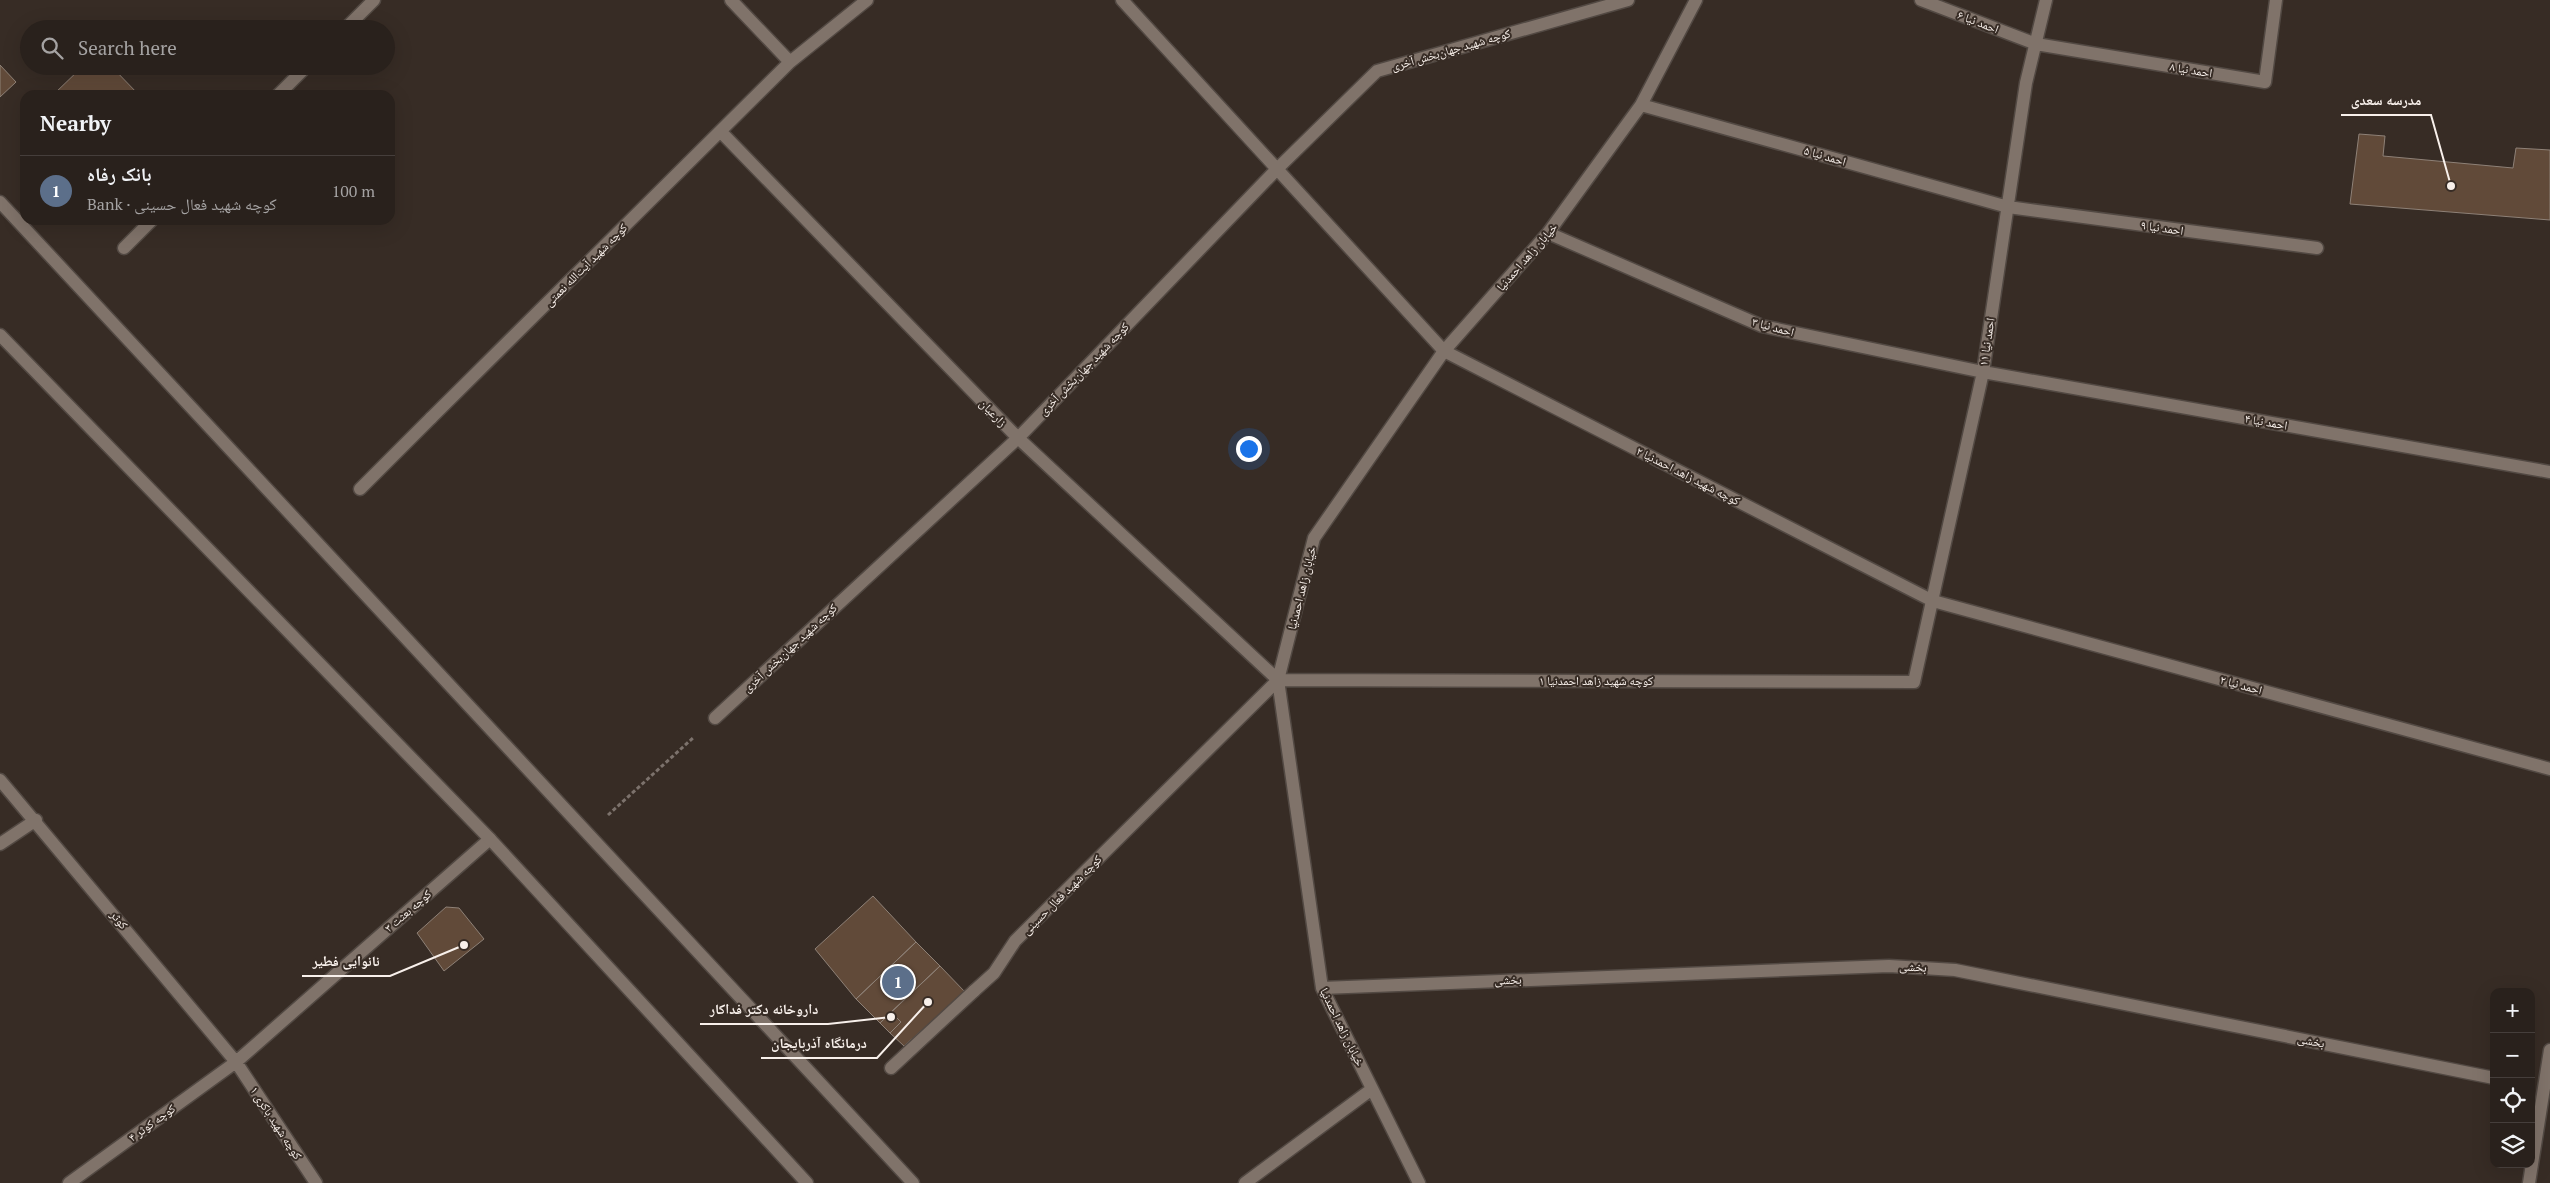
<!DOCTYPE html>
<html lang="en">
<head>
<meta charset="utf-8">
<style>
	body { margin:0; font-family:"PT Serif","Noto Naskh Arabic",serif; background:#312925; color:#f1f3f6 }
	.controls { position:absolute; right:15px; bottom:15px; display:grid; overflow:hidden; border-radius:10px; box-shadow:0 5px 20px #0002 }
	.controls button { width:45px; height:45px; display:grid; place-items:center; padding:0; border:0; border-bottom:1px solid #453e3b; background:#29211c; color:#f1f3f6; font:25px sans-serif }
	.you { position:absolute; left:1248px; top:448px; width:18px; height:18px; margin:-12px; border:4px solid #fff; border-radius:50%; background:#1a73e8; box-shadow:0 0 0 8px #1a73e833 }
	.badge { display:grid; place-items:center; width:32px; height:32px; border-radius:50%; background:#f49aa6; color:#fff; font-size:16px; font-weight:700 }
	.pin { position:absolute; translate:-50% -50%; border:2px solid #fff; box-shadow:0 1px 5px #0006 }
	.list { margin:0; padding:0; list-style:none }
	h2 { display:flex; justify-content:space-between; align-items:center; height:65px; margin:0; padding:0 20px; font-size:21px }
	h2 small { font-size:16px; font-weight:400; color:#a5a3a3 }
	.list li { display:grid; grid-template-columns:32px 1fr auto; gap:15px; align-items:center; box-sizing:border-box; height:70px; padding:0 20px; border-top:1px solid #453e3b }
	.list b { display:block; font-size:19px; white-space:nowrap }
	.list p { margin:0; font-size:16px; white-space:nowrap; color:#a5a3a3 }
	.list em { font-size:16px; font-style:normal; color:#a5a3a3 }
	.icon { flex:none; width:28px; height:28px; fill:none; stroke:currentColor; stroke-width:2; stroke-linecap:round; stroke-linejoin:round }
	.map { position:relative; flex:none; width:2550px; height:1183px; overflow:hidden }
	.search { position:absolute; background:#29211c; box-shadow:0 5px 20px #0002; left:20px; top:20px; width:375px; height:55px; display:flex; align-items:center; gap:12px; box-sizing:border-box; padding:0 18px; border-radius:28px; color:#a5a3a3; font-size:19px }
	.panel { position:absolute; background:#29211c; box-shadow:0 5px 20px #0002; left:20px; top:90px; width:375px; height:135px; border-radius:15px }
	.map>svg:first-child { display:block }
	.building { fill:#614a39; stroke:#8e8177 }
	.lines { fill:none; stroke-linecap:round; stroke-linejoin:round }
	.service-casing { stroke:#524943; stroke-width:15 }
	.minor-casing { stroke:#524943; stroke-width:15 }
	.secondary-casing { stroke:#524943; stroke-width:15 }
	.path { stroke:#7c726c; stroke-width:3; stroke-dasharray:4 2.5; stroke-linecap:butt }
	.service { stroke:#80736a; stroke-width:12 }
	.minor { stroke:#80736a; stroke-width:12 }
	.secondary { stroke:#80736a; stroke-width:12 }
	.labels { text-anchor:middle; stroke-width:4; stroke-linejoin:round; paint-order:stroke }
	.street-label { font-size:12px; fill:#f8f0eb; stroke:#372c25 }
	.leader { fill:none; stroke:#f8f0eb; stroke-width:2 }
	.callout-dot { fill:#f8f0eb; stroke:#372c25; stroke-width:2 }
	.callout-label { font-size:14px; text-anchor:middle; font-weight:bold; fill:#f8f0eb; stroke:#372c25; stroke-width:4; stroke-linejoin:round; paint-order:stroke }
</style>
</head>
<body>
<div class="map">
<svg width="2550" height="1183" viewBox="0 0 2550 1183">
	<rect width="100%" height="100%" fill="#372c25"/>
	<!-- building -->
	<path class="building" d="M0 65 16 82 0 97Z
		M83 66H111L139 95H53Z
		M2359 134 2385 136 2383 156 2513 168 2516 148 2550 150V220L2350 204Z
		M873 896 916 942 856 999 815 949Z
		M446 907 459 908 484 939 444 971 417 933Z
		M916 942 940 966 880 1023 856 999Z
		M940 966 965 992 904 1046 890 1033 901 1022 891 1012Z
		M891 1012 901 1022 890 1033 880 1023Z"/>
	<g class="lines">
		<defs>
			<path id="service" d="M124 248 152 220
				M360 489 431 418
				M891 1068 974 991"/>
			<path id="minor" d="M731 0 790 62
				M1122 0 1444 351 1933 601 2550 769
				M1921 0 2036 44 2265 82 2276 0
				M345 29 374 0
				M278 95 307 66
				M1641 105 2008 207 2317 248
				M721 132 1018 438 1278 680
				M1548 233 1762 326 1983 372 2550 472
				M431 418 790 62 867 0
				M1278 680 1914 682 1983 372 2026 83 2046 0
				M715 718 1018 438 1277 169 1377 71 1628 0
				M0 780 236 1062 316 1183
				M0 844 36 820
				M1322 988 1889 966 1955 970 2494 1078
				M974 991 994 973 1015 941 1278 680
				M69 1183 236 1062 490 839
				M1245 1183 1372 1089
				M1419 1183 1322 988 1278 680 1314 538 1444 351 1548 233 1641 105 1696 0
				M2529 1183 2550 1050"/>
			<path id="secondary" d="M0 202 913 1183
				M0 335 490 839 807 1183"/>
		</defs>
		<!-- service casing -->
		<use href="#service" class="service-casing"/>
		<!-- minor casing -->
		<use href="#minor" class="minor-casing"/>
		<!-- secondary casing -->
		<use href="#secondary" class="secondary-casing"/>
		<!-- path -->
		<path class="path" d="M608 815 694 737"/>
		<!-- service -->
		<use href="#service" class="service"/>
		<!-- minor -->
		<use href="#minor" class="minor"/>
		<!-- secondary -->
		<use href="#secondary" class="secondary"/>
	</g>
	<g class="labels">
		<!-- street labels -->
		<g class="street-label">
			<text transform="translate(1978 22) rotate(21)" y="4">احمد نیا ۶</text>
			<text transform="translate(1451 50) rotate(-16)" y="4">کوچه شهید جهان‌بخش آخری</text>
			<text transform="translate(2191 70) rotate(9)" y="4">احمد نیا ۸</text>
			<text transform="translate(1825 156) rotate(16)" y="4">احمد نیا ۵</text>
			<text transform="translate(2162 228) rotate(8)" y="4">احمد نیا ۹</text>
			<text transform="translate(1527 257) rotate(-49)" y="4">خیابان زاهد احمدنیا</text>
			<text transform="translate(586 265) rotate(-45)" y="4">کوچه شهید آیت‌الله نعمتی</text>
			<text transform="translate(1773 327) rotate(15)" y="4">احمد نیا ۳</text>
			<text transform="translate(1987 342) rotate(-81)" y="4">احمد نیا ۱۱</text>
			<text transform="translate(1084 369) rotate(-46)" y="4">کوچه شهید جهان‌بخش آخری</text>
			<text transform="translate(993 413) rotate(46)" y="4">زارعیان</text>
			<text transform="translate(2266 422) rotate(10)" y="4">احمد نیا ۴</text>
			<text transform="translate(1688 476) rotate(27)" y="4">کوچه شهید زاهد احمدنیا ۲</text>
			<text transform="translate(1302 588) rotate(-76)" y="4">خیابان زاهد احمدنیا</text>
			<text transform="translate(790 648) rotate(-43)" y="4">کوچه شهید جهان‌بخش آخری</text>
			<text x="1596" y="685">کوچه شهید زاهد احمدنیا ۱</text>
			<text transform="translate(2241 685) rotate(15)" y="4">احمد نیا ۲</text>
			<text transform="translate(1062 895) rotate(-45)" y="4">کوچه شهید فعال حسینی</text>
			<text transform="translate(408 911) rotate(-41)" y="4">کوچه بعثت ۳</text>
			<text transform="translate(119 920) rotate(50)" y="4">کوثر</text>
			<text transform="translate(1913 967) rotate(3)" y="4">بخشی</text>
			<text transform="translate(1508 980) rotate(-2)" y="4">بخشی</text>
			<text transform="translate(1342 1027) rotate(64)" y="4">خیابان زاهد احمدنیا</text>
			<text transform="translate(2311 1041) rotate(11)" y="4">بخشی</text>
			<text transform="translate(152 1123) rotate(-36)" y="4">کوچه کوثر ۴</text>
			<text transform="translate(276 1123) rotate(57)" y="4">کوچه شهید باکری ۱</text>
		</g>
	</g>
	<!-- callouts -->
	<path class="leader" d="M2451 186L2431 115H2341M464 945L390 976H302M891 1017L828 1024H700M928 1002L877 1058H761"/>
	<g class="callout-dot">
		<circle cx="2451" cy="186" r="5"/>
		<circle cx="464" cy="945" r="5"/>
		<circle cx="891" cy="1017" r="5"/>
		<circle cx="928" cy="1002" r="5"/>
	</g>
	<g class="callout-label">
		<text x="2386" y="105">مدرسه سعدی</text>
		<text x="346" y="966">نانوایی فطیر</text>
		<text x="764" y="1014">داروخانه دکتر فداکار</text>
		<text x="819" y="1048">درمانگاه آذربایجان</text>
	</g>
</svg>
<div class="controls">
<button>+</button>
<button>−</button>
<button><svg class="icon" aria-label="locate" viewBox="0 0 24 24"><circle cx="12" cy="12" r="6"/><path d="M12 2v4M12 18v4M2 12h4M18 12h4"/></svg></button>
<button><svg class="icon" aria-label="layers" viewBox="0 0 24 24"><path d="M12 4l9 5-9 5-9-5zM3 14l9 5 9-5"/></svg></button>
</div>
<div class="you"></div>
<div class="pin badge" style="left:898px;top:982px;background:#5c6f8a">1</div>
<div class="search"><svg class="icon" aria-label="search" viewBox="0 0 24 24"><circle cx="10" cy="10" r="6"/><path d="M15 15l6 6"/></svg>Search here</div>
<section class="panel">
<h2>Nearby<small></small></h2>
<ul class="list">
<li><span class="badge" style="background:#5c6f8a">1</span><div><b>بانک رفاه</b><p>Bank · کوچه شهید فعال حسینی</p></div><em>100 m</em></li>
</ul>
</section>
</div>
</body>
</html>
